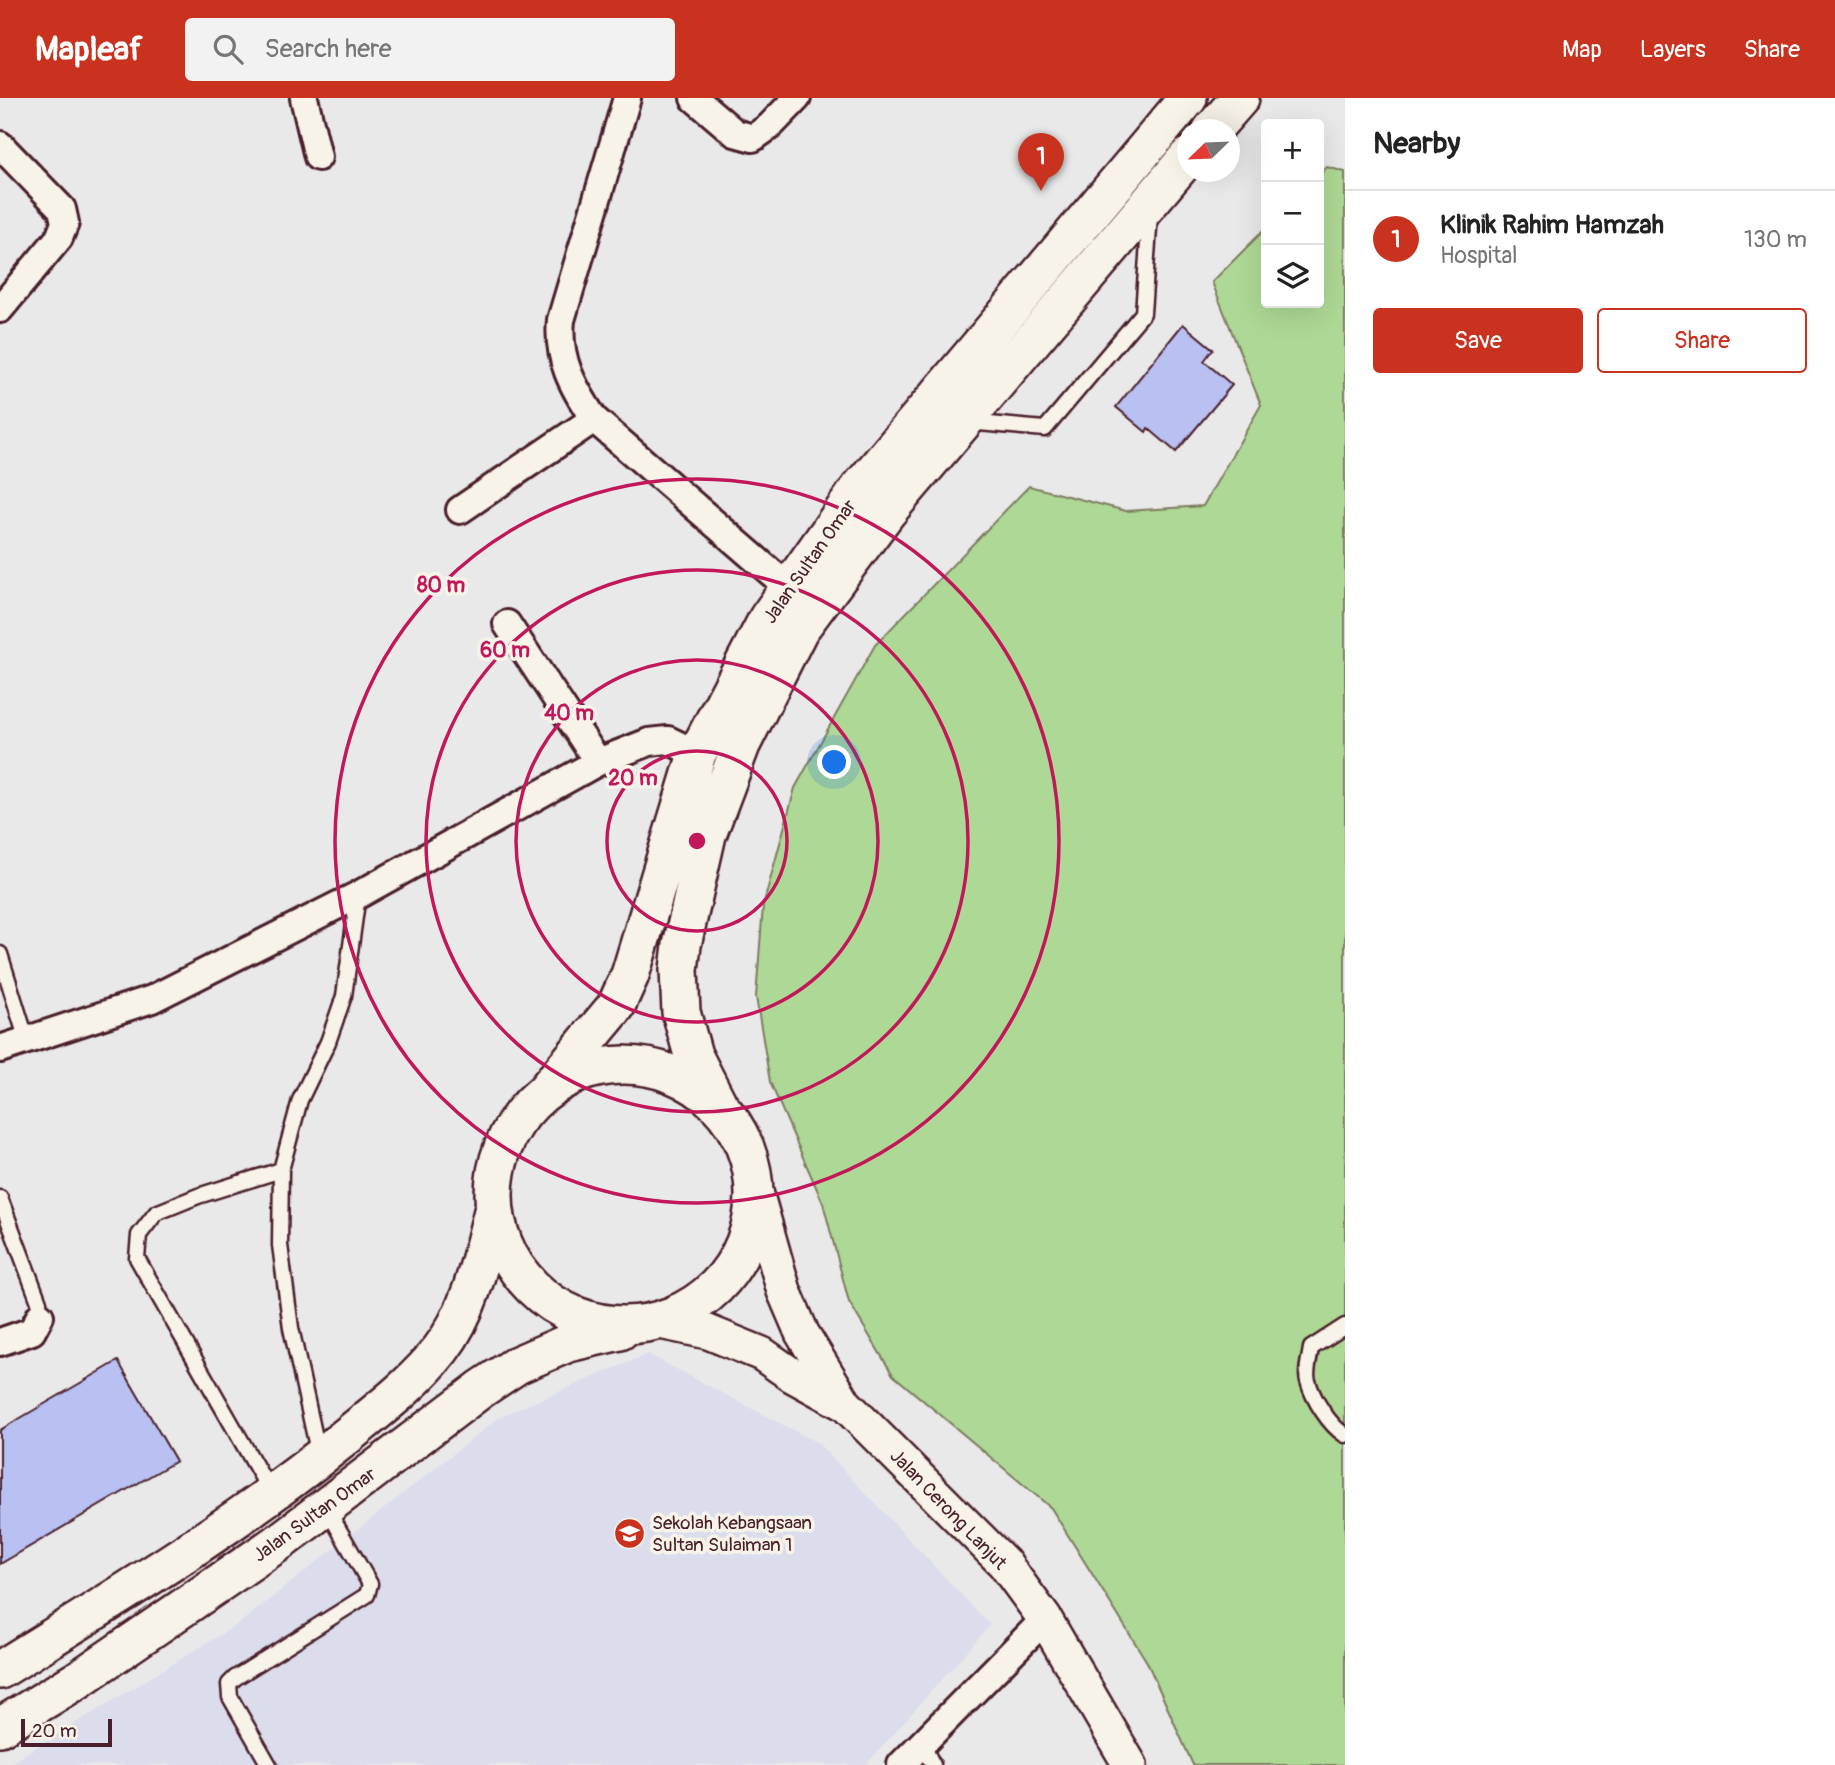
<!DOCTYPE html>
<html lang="en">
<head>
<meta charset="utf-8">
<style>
	body { margin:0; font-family:Pangolin,sans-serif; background:#f2f2f2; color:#222 }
	.controls { position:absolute; right:21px; top:21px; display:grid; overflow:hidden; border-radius:7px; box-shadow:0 7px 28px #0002 }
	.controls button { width:63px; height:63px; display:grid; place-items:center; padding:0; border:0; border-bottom:2px solid #e0e0e0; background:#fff; color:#222; font:35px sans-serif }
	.compass { position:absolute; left:1177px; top:21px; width:63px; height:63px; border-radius:50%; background:#fff; box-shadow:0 7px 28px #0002; rotate:247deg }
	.scale { position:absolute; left:21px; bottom:18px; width:91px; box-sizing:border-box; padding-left:7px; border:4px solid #4a1f2b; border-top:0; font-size:19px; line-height:24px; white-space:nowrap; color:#4a1f2b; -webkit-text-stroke:5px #f7f3e8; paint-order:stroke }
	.you { position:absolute; left:835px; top:665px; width:24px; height:24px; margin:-18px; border:5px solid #fff; border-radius:50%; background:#1a73e8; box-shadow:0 0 0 10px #1a73e833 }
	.badge { display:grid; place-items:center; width:46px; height:46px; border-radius:50%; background:#c8321e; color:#fff; font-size:23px; font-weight:700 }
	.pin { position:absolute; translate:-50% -58px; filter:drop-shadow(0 2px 4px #0008) }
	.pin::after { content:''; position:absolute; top:37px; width:24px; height:21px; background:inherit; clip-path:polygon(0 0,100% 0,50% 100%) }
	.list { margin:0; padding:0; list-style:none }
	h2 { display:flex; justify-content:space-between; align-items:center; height:91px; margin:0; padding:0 28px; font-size:30px }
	h2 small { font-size:23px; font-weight:400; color:#767676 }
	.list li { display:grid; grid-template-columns:46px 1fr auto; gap:21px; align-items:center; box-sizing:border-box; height:98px; padding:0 28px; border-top:2px solid #e0e0e0 }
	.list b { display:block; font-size:26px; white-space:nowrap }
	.list p { margin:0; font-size:23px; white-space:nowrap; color:#767676 }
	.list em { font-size:23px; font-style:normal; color:#767676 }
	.actions { display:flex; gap:14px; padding:21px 28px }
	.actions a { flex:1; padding:16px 0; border:2px solid #c8321e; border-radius:7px; text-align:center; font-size:24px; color:#c8321e }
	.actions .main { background:#c8321e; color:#fff }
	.icon { flex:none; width:38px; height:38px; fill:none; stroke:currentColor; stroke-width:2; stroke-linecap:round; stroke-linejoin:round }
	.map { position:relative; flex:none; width:1345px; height:1667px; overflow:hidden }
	header { display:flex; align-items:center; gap:42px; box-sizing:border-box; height:98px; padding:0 35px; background:#c8321e; color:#fff }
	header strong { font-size:33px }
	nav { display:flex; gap:38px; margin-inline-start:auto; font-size:24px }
	.search { width:490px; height:63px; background:#f2f2f2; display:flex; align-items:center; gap:18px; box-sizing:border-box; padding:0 24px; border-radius:7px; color:#767676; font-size:26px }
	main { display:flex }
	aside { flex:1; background:#fff }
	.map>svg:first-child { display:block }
	.built { fill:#dbddec }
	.green { fill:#aed895; stroke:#7c7c60; stroke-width:2 }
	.building { fill:#b8c1f2; stroke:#4a1f2b; stroke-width:2 }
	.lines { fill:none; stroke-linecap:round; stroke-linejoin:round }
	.service-casing { stroke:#4a1f2b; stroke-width:19 }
	.minor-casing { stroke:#4a1f2b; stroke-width:32 }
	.tertiary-casing { stroke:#4a1f2b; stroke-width:38 }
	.secondary-casing { stroke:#4a1f2b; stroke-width:42 }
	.service { stroke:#f7f3e8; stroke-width:14 }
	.minor { stroke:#f7f3e8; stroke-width:26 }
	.tertiary { stroke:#f7f3e8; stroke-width:33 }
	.secondary { stroke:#f7f3e8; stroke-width:37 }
	.ring { fill:none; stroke:#c2185b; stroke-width:3.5 }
	.labels { text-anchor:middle; stroke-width:7; stroke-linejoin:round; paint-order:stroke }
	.street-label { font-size:19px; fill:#4a1f2b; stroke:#f7f3e8 }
	.poi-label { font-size:19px; fill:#4a1f2b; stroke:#f7f3e8; text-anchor:start }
	.centre { fill:#c2185b; stroke:#f7f3e8; stroke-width:3.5 }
	.ring-label { font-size:21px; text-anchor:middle; font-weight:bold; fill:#c2185b; stroke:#f7f3e8; stroke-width:7; stroke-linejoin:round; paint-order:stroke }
</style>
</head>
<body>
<header>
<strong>Mapleaf</strong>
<div class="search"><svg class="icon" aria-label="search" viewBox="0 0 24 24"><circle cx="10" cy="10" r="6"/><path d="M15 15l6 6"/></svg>Search here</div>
<nav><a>Map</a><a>Layers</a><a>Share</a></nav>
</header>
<main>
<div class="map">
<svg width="1345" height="1667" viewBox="0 0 1345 1667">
	<rect width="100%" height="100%" fill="#eae9ea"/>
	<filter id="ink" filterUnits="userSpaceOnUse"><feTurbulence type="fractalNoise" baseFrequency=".0143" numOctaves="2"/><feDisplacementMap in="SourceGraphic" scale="14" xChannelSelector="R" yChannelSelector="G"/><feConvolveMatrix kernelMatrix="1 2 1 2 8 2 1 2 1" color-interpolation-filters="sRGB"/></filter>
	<g filter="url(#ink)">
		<!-- built -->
		<path class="built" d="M648 1256 818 1345 990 1527 866 1667H7L241 1524 501 1318Z"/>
		<!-- green -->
		<path class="green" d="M1327 69 1345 74V1667H1193L1147 1564 1051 1410 893 1277 849 1204 823 1105 770 984 756 899 763 808 795 690 875 547 1029 388 1126 413 1203 408 1261 307 1212 184 1266 130V205H1319V77Z"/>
		<!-- building -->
		<path class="building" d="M1183 226 1213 251 1204 263 1232 287 1176 354 1148 330 1146 334 1116 309Z
			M118 1263 176 1363 0 1466V1332Z"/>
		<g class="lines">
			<defs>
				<path id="service" d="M967 324 1045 331 1143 215 1150 116
					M0 856 27 943
					M0 1100 39 1204 40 1218
					M1345 1228 1311 1250C1310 1259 1305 1274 1308 1283 1313 1301 1329 1327 1345 1337
					M319 1358 291 1230 280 1147 281 1072 300 1002 328 944 344 898 358 797
					M271 1395 137 1160 139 1137 156 1115 198 1098 281 1072
					M921 1644 933 1667
					M269 1667 230 1599 229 1586 235 1580 367 1497 370 1486 327 1411"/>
				<path id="minor" d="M304 0 318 59
					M627 0 561 222C557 261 573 289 594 321L789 490
					M694 0 735 35 753 40 770 28 797 0
					M0 47 62 111 65 125 59 140 0 211
					M460 412 594 321
					M507 526 598 664
					M0 951 152 901 358 797 598 664 649 644 668 642 697 656
					M0 1244 32 1233 40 1218
					M901 1667 1045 1521"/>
				<path id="tertiary" d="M754 1087 784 1193 802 1235 845 1306 1004 1465 1045 1521 1130 1667
					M660 1224 708 1234 762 1256 792 1277 843 1305"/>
				<path id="secondary" d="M1212 32 1240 0
					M494 1097a130 130 0 1 1 260 0a130 130 0 1 1-260 0Z
					M546 992 616 908 630 877 697 656 768 520 859 391 1188 0
					M718 1006 693 957 681 914 679 872 682 847 707 737 741 647 799 532 887 414 1188 59
					M0 1572C117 1499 236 1428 343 1341 377 1313 414 1286 441 1251 471 1212 481 1160 493 1113
					M0 1629 76 1583 282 1442 481 1291 517 1267 568 1245 620 1233"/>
			</defs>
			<!-- service casing -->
			<use href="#service" class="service-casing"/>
			<!-- minor casing -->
			<use href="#minor" class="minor-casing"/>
			<!-- tertiary casing -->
			<use href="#tertiary" class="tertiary-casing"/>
			<!-- secondary casing -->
			<use href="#secondary" class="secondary-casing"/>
			<!-- service -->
			<use href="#service" class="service"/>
			<!-- minor -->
			<use href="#minor" class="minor"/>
			<!-- tertiary -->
			<use href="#tertiary" class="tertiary"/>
			<!-- secondary -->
			<use href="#secondary" class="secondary"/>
		</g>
	</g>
	<!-- distance rings -->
	<g class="ring">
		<circle cx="697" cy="743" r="90"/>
		<circle cx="697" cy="743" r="181"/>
		<circle cx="697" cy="743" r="271"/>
		<circle cx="697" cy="743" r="362"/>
	</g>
	<!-- icons -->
	<defs>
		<symbol id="school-disc" viewBox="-11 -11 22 22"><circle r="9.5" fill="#c8321e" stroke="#f7f3e8"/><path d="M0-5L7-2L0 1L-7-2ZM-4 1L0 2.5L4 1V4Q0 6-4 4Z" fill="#fff"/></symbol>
	</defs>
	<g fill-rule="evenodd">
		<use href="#school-disc" x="612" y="1418" width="35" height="35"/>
	</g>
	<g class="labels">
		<!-- street labels -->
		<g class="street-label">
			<text transform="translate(809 463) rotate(-55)" y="7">Jalan Sultan Omar</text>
			<text transform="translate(949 1411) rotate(46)" y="7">Jalan Cerong Lanjut</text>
			<text transform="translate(314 1416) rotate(-36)" y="7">Jalan Sultan Omar</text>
		</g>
		<!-- poi labels -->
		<g class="poi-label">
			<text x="652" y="1431">Sekolah Kebangsaan<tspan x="652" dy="22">Sultan Sulaiman 1</tspan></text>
		</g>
	</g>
	<circle cx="697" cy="743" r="10" class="centre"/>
	<g class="ring-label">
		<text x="441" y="494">80 m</text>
		<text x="505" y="559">60 m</text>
		<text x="569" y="622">40 m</text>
		<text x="633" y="687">20 m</text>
	</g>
</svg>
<div class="controls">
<button>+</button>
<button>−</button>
<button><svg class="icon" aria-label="layers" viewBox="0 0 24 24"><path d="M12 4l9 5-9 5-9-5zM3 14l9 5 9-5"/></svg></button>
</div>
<svg class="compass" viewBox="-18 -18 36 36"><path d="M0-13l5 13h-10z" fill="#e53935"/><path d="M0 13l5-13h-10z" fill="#767676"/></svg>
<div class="scale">20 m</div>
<div class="you"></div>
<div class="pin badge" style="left:1041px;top:93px">1</div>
</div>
<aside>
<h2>Nearby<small></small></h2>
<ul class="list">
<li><span class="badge">1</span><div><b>Klinik Rahim Hamzah</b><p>Hospital</p></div><em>130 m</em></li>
</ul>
<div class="actions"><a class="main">Save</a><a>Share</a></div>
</aside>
</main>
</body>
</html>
